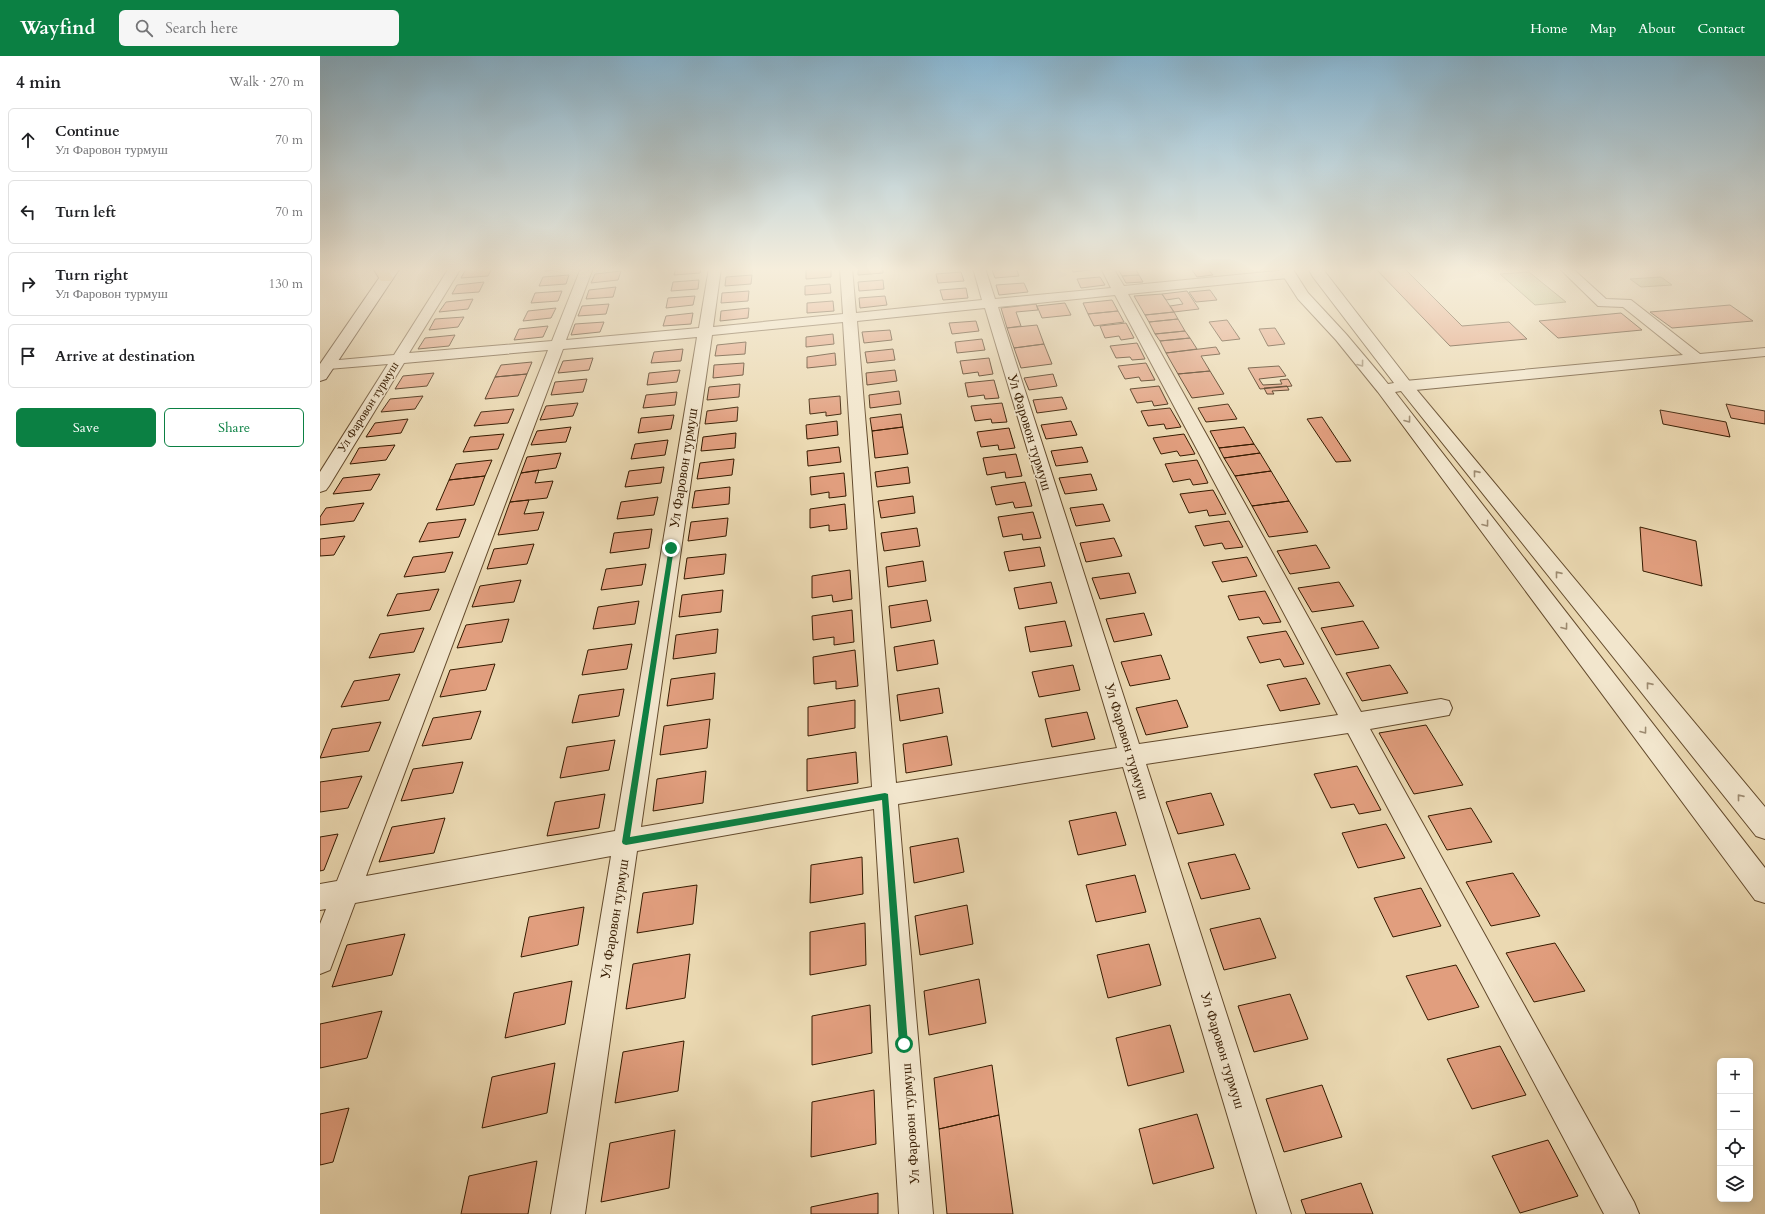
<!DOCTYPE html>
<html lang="en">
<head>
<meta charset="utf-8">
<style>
	body { margin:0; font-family:Cardo,serif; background:#f6f6f6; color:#202124 }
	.controls { position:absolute; right:12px; bottom:12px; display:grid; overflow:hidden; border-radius:6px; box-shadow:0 2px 10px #0003 }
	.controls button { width:36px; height:36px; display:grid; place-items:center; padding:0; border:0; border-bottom:1px solid #e0e0e0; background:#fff; color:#202124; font:20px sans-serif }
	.stop { position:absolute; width:12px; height:12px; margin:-9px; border:3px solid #0b8043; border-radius:50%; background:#fff }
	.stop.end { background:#0b8043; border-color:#fff; box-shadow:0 1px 4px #0008 }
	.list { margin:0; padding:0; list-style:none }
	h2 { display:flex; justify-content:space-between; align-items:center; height:52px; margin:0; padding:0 16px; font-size:17px }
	h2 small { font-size:13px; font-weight:400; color:#757577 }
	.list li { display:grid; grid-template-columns:26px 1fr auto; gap:12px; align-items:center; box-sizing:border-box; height:64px; margin:0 8px 8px; padding:0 8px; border:1px solid #e0e0e0; border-radius:6px }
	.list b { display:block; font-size:15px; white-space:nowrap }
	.list p { margin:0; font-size:13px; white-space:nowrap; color:#757577 }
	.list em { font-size:13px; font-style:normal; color:#757577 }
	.actions { display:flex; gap:8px; padding:12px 16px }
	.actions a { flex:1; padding:9px 0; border:1px solid #0b8043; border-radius:6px; text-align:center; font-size:14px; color:#0b8043 }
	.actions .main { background:#0b8043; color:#fff }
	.icon { flex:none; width:22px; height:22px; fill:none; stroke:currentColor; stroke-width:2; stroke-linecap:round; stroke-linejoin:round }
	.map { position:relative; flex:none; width:1445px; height:1158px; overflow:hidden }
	header { display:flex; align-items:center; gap:24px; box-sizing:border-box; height:56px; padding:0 20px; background:#0b8043; color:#fff }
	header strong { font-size:19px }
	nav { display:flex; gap:22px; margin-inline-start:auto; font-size:14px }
	.search { width:280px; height:36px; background:#f6f6f6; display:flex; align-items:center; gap:10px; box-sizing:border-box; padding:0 14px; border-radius:6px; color:#757577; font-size:15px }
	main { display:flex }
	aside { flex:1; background:#fff }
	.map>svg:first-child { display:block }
	.green { fill:#bcbe88; stroke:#796c44 }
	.building { fill:#e19e7e; stroke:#361b00 }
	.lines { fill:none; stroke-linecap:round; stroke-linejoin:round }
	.minor-casing { stroke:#634a2c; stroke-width:2 }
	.tertiary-casing { stroke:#634a2c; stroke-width:2 }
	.secondary-casing { stroke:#361b00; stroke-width:2 }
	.primary-casing { stroke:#361b00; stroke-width:2 }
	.minor { fill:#f2e6cd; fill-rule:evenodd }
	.tertiary { fill:#f2e6cd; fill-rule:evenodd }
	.secondary { fill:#f2e6cd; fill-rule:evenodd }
	.primary { fill:#e6bc79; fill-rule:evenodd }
	.oneway { stroke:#9d8b71 }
	.route { fill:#0b8043 }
	.labels { text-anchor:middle; stroke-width:3; stroke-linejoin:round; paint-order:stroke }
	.far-street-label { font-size:12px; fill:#361b00; stroke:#f2e6cd }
	.street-label { font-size:14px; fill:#361b00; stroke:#f2e6cd }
</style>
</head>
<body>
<header>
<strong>Wayfind</strong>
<div class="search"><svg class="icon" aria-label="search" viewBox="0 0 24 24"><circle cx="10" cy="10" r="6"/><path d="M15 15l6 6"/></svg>Search here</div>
<nav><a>Home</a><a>Map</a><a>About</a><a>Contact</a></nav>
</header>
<main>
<aside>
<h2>4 min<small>Walk · 270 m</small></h2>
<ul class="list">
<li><svg class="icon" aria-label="ahead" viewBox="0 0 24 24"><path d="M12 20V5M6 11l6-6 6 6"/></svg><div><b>Continue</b><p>Ул Фаровон турмуш</p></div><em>70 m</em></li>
<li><svg class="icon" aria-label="left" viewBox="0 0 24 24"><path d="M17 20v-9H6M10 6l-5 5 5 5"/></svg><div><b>Turn left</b></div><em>70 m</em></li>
<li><svg class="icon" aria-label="right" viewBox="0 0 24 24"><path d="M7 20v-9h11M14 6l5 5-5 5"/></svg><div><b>Turn right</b><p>Ул Фаровон турмуш</p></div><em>130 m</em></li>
<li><svg class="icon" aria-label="arrive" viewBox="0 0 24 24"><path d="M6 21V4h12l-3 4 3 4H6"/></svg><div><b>Arrive at destination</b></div></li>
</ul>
<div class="actions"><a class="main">Save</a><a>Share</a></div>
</aside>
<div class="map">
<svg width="1445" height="1158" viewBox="0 0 1445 1158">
	<rect width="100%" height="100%" fill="#ebd9b2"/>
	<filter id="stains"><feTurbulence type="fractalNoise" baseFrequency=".005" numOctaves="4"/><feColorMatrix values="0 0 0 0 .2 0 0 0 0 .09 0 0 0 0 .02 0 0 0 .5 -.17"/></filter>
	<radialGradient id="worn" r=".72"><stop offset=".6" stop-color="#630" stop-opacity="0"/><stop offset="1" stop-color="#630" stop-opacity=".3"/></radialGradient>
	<!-- green -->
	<path class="green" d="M1209 216 1246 246 1215 249 1180 218Z
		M1341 221 1352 229 1321 231 1310 223Z"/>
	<!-- building -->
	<path class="building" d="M172 212 168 220 141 222 146 213Z
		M227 212H252L225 215Z
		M356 212H381L380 217 354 219Z
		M407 212H432L406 214Z
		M511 212V221L486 223V214Z
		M538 212H563V217L538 219Z
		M696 212 699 220 675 222 672 214Z
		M751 212H776L777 213 753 216Z
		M815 212 819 219 802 220 798 213Z
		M1055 212H1084L1142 270 1189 266 1207 283 1130 290Z
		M888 213 893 219 877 221 872 214Z
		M301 215 298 224 271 227 275 218Z
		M641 216 644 225 618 227 616 218Z
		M249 219 246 228 219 230 223 221Z
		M432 219 431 228 405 230 406 221Z
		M819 219 823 226 806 227 802 220Z
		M780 221 785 229 761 232 757 223Z
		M379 224 378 233 351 235 353 226Z
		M563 224 564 233 539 235 538 226Z
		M164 226 159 236 132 238 137 229Z
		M704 227 708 236 679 239 676 229Z
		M510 228 511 237 485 239V230Z
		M296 231 293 241 266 243 269 234Z
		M646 232 648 242 623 244 620 234Z
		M890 234 897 244 876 246 869 236Z
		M242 235 238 245 211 247 215 237Z
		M429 235 428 245 401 247 402 237Z
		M867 235 879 253 854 256 850 250 863 248 859 242 846 244 842 238Z
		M842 238 854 256 825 259 814 240Z
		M375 240 373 249 346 252 348 242Z
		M565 240 567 249 540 252 539 242Z
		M153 243 148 253 119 256 126 246Z
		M792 244 798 255 768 258 763 247Z
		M513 245 514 255 487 257V247Z
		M745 247 751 259 722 262 717 250Z
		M289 248 286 258 258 260 262 250Z
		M716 248 718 254 696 256 701 270 687 272 681 252Z
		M1410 249 1433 265 1352 272 1330 256Z
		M236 252 231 262 203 265 208 255Z
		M429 252 428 262 400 265 401 255Z
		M798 255 804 266 774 270 768 258Z
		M854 256 858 263 829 266 825 259Z
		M373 257 371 268 343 270 346 260Z
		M1301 257 1322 274 1238 282 1219 265Z
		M144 261 138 271 109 274 115 263Z
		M858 263 865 275 835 278 829 266Z
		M907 264 920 283 902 285 889 266Z
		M656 265 659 275 632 278 629 267Z
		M284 266 280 276 251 279 255 268Z
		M806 267 814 282 801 284 799 280 785 282 780 270Z
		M717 269 724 288 694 292 687 272Z
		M228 270 223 281 194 284 199 273Z
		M955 272 965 288 948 290 939 273Z
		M570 274 572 284 544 287 542 276Z
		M865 275 870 282 840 285 835 278Z
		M513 278 514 288 486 291V281Z
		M135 279 129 290 98 293 105 282Z
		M870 282 877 293 846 297 840 285Z
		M662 283 665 294 637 297 635 286Z
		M426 286 425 298 395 300 397 289Z
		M817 287 825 303 812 304 810 301 796 302 790 290Z
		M724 288 732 308 701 312 694 292Z
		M896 291 900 298 881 300 890 315 858 318 846 297Z
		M363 293 361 305 331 307 334 296Z
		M573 293 575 304 547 307 545 296Z
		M515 297 516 309 487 312V301Z
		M273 302 269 314 238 317 243 305Z
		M669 302 673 318 659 320 658 316 643 318 640 305Z
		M212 306 207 318 175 321 181 309Z
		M424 307 423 319 393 322 394 309Z
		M826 307 835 324 821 325 819 321 805 323 798 310Z
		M959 310 966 320 939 323 943 329 962 328 960 324 968 323 972 330 940 333 928 312Z
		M360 314 357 326 327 329 329 317Z
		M575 314 577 325 547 329 546 317Z
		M890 315 904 338 872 342 858 318Z
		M114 317 107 330 75 333 83 320Z
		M207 318 198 340 165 343 175 321Z
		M733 318 737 330 709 334 704 322Z
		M267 323 263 336 231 339 235 326Z
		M674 324 679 342 665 343 664 339 648 341 645 327Z
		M420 328 419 341 387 344 389 331Z
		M839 330 848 348 834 350 832 345 817 347 810 333Z
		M967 330 969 334 952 335 954 338H947L944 332Z
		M579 335 581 348 550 352 549 339Z
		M357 336 355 349 323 352 326 339Z
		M103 340 95 353 61 356 70 343Z
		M520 340 521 358 506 360V356L490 358 489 343Z
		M742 341 747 353 717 357 713 344Z
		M258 347 253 360 220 364 226 350Z
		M682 347 687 366 672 367 671 363 655 365 651 350Z
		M908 348 917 363 886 366 878 352Z
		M1406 348 1445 355V368L1411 362Z
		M418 351 417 365 385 368 387 355Z
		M850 352 861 371 846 373 844 368 828 370 821 355Z
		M194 353 188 367 154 370 161 356Z
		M1340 354 1406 366 1410 381 1343 368Z
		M581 358 583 371 552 375 550 362Z
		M354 359 351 373 318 377 321 362Z
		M1002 361 1031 405 1016 406 987 363Z
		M88 363 81 377 46 381 55 367Z
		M517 365 518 379 487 383 486 369Z
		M751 365 757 379 726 383 721 369Z
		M251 371 246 386 211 389 217 375Z
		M583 371 588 398 555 402 552 375Z
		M924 371 934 388 899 392 890 375Z
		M689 372 695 392 679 394 678 389 661 391 657 376Z
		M416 377 415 392 381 395 383 381Z
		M184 378 178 393 143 396 150 381Z
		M864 378 875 398 860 400 857 395 841 398 833 382Z
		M348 384 345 399 311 403 315 388Z
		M934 388 940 397 904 402 899 392Z
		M75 389 66 404 30 408 39 392Z
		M519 391 521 406 488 410 487 395Z
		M762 391 768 406 736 410 731 395Z
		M241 397 236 412 201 417 207 401Z
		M940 397 951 415 915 420 904 402Z
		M696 398 702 420 686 422 685 416 667 419 663 402Z
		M414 403 412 419 377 423 380 407Z
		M172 404 165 420 129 424 136 408Z
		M877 404 888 427 873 429 870 423 853 426 845 408Z
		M344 411 341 427 305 431 309 415Z
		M588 411 590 427 557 431 555 416Z
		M219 414 215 427 233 425 227 442 190 446 201 417Z
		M951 415 969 445 932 450 915 420Z
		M524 417 526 440 509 442V436L491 439 490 421Z
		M60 418 51 434 13 438 23 422Z
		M771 418 777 434 745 438 739 422Z
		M165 420 154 449 116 454 129 424Z
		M705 426 712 450 695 452 693 446 676 449 671 431Z
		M410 431 409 448 372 452 375 435Z
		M893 434 906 458 889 460 887 454 869 457 860 438Z
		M593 440 595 457 561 462 558 445Z
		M338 441 334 459 297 463 301 446Z
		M209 444 204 458 224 456 218 474 178 479 190 446Z
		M969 445 988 476 949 481 932 450Z
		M44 447 34 465 0 469V461L6 452Z
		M525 448 527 473 509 475V469L490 472V453Z
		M783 448 790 465 756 470 750 452Z
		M713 456 721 482 703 484 702 478 683 481 678 461Z
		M408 462 406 480 368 485 371 466Z
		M146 463 139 481 99 486 108 467Z
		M909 465 923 491 905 493 902 487 884 490 875 470Z
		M1320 471 1376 485 1382 530 1323 515Z
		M597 472 600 490 564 495 561 477Z
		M332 473 329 492 290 497 294 477Z
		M25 480 14 499 0 500V483Z
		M794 482 802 500 766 506 760 487Z
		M214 488 207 508 167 513 174 493Z
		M996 489 1010 512 970 518 957 495Z
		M720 491 725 510 689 515 684 496Z
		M133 496 125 516 84 521 93 501Z
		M406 498 404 518 364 523 367 502Z
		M927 501 937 520 902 526 892 506Z
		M603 505 606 525 568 531 566 511Z
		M326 508 322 529 281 534 286 513Z
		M530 514 532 543 513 546 512 539 492 542V520Z
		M809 517 816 537 780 543 772 522Z
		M201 524 194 546 152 551 160 530Z
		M731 526 737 547 699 553 694 532Z
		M1019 526 1034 550 992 556 978 532Z
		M119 533 110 554 67 560 77 538Z
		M403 534 401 556 359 561 362 539Z
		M945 535 961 566 943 568 939 561 919 564 908 540Z
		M607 544 611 565 571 572 569 550Z
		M319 545 315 568 273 573 278 551Z
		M532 554 534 586 514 589V581L493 584 492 560Z
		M824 557 832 579 794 586 786 563Z
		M189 563 182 586 137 592 146 569Z
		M745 565 752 590 710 596 705 571Z
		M1043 565 1059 592 1016 599 1001 572Z
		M104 572 94 596 49 602 60 578Z
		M398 573 396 597 353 603 356 579Z
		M966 575 984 608 964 611 960 603 940 607 927 581Z
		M614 584 618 608 577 615 574 591Z
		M312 588 307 613 262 619 268 594Z
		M535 594 538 630 516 633V625L494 628 493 601Z
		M841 599 850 623 810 630 801 606Z
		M175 608 166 634 120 641 130 614Z
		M753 609 760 634 719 641 712 616Z
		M1070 609 1088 637 1042 645 1026 617Z
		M395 617 393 643 347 650 351 623Z
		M80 618 69 644 21 651 34 625Z
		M986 622 1000 648 960 655 947 629Z
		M619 632 623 657 580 665 577 639Z
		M304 633 299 660 252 667 259 639Z
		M535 644V672L488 680V651Z
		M857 644 868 671 826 679 816 652Z
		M161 655 151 683 102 690 113 662Z
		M767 656 775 683 732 691 725 663Z
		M390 663 387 692 340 699 344 670Z
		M61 666 49 695 0 702 12 673Z
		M1106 669 1143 729 1094 738 1059 677Z
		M627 680 632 709 586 717 583 688Z
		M295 684 289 714 240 722 247 691Z
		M536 696 538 727 487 735V703Z
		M143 706 133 737 81 745 93 713Z
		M1037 710 1061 754 1039 758 1034 748 1011 752 994 718Z
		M386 715 383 747 333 755 337 723Z
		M42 720 28 752 0 756V726Z
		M891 737 904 769 858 778 846 746Z
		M285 738 279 772 227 780 235 746Z
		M1151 752 1172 786 1127 794 1108 760Z
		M796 756 806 789 758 799 749 765Z
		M125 762 114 797 59 806 72 771Z
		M1066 768 1085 802 1038 812 1022 777Z
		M18 778 4 814 0 815V781Z
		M638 782 644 816 594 827 590 791Z
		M915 798 930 833 881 843 868 807Z
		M542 801 543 838 490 847 491 809Z
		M1193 817 1220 860 1171 870 1146 826Z
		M815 819 826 856 776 866 766 829Z
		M377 829 373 868 317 877 323 837Z
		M1101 832 1121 870 1073 881 1054 842Z
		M647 849 653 888 600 899 595 860Z
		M264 851 258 889 201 901 209 861Z
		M940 862 956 902 904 914 890 873Z
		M545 867 546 909 490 919V876Z
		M85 878 72 919 12 931 27 889Z
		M1235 887 1265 935 1214 946 1186 897Z
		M829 888 841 929 788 942 777 899Z
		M370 898 365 942 306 953 313 908Z
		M1136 909 1159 951 1108 964 1086 920Z
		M659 923 666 967 609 979 604 935Z
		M252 925 245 968 185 982 194 937Z
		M970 938 988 983 934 996 918 950Z
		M550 949 552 997 492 1009V960Z
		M62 955 47 1002 0 1012V968Z
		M850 969 864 1016 808 1030 796 982Z
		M364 985 358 1035 295 1047 303 996Z
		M1180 990 1206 1039 1152 1053 1127 1003Z
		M235 1007 227 1057 162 1072 172 1021Z
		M672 1009 679 1059 619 1073 614 1022Z
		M1002 1029 1022 1081 964 1096 946 1043Z
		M554 1034 556 1088 491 1101 492 1046Z
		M29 1052 13 1106 0 1109V1058Z
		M877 1058 894 1112 833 1128 819 1073Z
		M679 1059 693 1158H627L619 1073Z
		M355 1074 349 1132 281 1146 290 1087Z
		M1228 1084 1258 1140 1200 1157 1172 1100Z
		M217 1105 208 1158H141L149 1120Z
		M1041 1127 1053 1158H986L981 1144Z
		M558 1137V1158H491V1151Z"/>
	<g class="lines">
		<defs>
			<path id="minor" d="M129 212H141L89 297 232 285 261 212H273L246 284 379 272 389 212H401L393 271 523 258 520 212H532L536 257 662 244 653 212H665L675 243 791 232 781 212H793L804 230 968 214 973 215 974 218 973 221 968 222 808 238 1041 656 1121 643 1129 645 1132 652 1129 659 1050 673 1314 1146 1319 1158H1284L1028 677 826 708 971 1158H937L803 711 578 748 613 1158H579L554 753 317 795 265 1158H231L291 800 35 847 10 914 0 918V868L6 853 0 854V828L17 825 228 294 84 307 9 430 6 434 0 436V416L68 308 8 313 3 312 1 309 3 306 8 305 74 299ZM795 239 1018 659 819 688 678 251ZM665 252 797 692 576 727 537 265ZM523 266 552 731 321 771 392 279ZM377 281 295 775 46 820 243 293Z
				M1239 212H1252L1286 243 1311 244 1380 298 1445 292V300L1085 335 1080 333 1077 330 1080 327 1085 325 1363 299 1303 251 1278 250Z"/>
			<path id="tertiary" d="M958 212H972L988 237 1026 278 1064 323 1068 328 1074 327 993 221 988 212H1002L1091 327 1445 751V783L1436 780 1081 335 1075 336 1445 812V847L1435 844 1058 336 1016 284 978 243Z"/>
			<path id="secondary" d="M66 212H80L6 323 0 325V308Z"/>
			<path id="primary" d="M53 212H67L73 222 71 225H61Z"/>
		</defs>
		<!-- minor casing -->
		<use href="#minor" class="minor-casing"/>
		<!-- tertiary casing -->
		<use href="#tertiary" class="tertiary-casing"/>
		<!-- secondary casing -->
		<use href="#secondary" class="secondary-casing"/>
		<!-- primary casing -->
		<use href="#primary" class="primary-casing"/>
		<!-- minor -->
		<use href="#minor" class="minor"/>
		<!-- tertiary -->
		<use href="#tertiary" class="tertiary"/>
		<!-- secondary -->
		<use href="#secondary" class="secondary"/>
		<!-- primary -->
		<use href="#primary" class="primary"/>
	</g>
	<!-- one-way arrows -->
	<defs><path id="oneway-chevron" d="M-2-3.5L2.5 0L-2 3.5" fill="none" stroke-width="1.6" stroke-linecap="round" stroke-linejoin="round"/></defs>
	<g class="oneway">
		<use href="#oneway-chevron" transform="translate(1041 308) rotate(53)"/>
		<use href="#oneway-chevron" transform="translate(1088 364) rotate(53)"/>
		<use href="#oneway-chevron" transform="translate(1156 417) rotate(-129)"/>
		<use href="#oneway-chevron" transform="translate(1166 468) rotate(53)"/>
		<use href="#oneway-chevron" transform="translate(1238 518) rotate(-129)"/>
		<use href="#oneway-chevron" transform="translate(1245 571) rotate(53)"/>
		<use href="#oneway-chevron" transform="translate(1329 629) rotate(-129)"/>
		<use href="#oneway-chevron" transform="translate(1324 675) rotate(53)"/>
		<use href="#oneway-chevron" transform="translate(1420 741) rotate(-129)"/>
	</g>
	<!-- sky -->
	<linearGradient id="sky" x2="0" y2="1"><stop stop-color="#88b6d2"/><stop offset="0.57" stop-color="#f6eedc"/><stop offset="1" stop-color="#f6eedc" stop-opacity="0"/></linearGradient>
	<rect width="1445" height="374" fill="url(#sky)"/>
	<!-- route -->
	<path class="route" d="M349 491 354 492 310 781 565 737 568 738 588 988 587 991 584 993 580 991 579 988 562 744 306 789 303 788 302 786Z"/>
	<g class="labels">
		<!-- far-street labels -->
		<g class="far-street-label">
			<text transform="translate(48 351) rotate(-58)" y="4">Ул Фаровон турмуш</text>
		</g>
		<!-- street labels -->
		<g class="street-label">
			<text transform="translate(710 376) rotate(73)" y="5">Ул Фаровон турмуш</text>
			<text transform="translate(363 412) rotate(-81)" y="5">Ул Фаровон турмуш</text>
			<text transform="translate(807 685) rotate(73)" y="5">Ул Фаровон турмуш</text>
			<text transform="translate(294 863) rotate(-81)" y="5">Ул Фаровон турмуш</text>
			<text transform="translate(903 994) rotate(73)" y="5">Ул Фаровон турмуш</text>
			<text transform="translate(590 1068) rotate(-94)" y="5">Ул Фаровон турмуш</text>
		</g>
	</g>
	<rect width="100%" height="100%" filter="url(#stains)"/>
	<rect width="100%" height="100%" fill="url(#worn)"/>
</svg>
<div class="controls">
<button>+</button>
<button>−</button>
<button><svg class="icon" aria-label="locate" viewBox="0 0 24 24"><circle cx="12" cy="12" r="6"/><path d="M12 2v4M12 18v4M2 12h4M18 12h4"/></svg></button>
<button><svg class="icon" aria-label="layers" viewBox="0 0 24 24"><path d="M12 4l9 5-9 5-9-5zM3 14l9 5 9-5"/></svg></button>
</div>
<div class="stop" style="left:584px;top:988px"></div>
<div class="stop end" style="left:351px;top:492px"></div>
</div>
</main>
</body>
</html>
